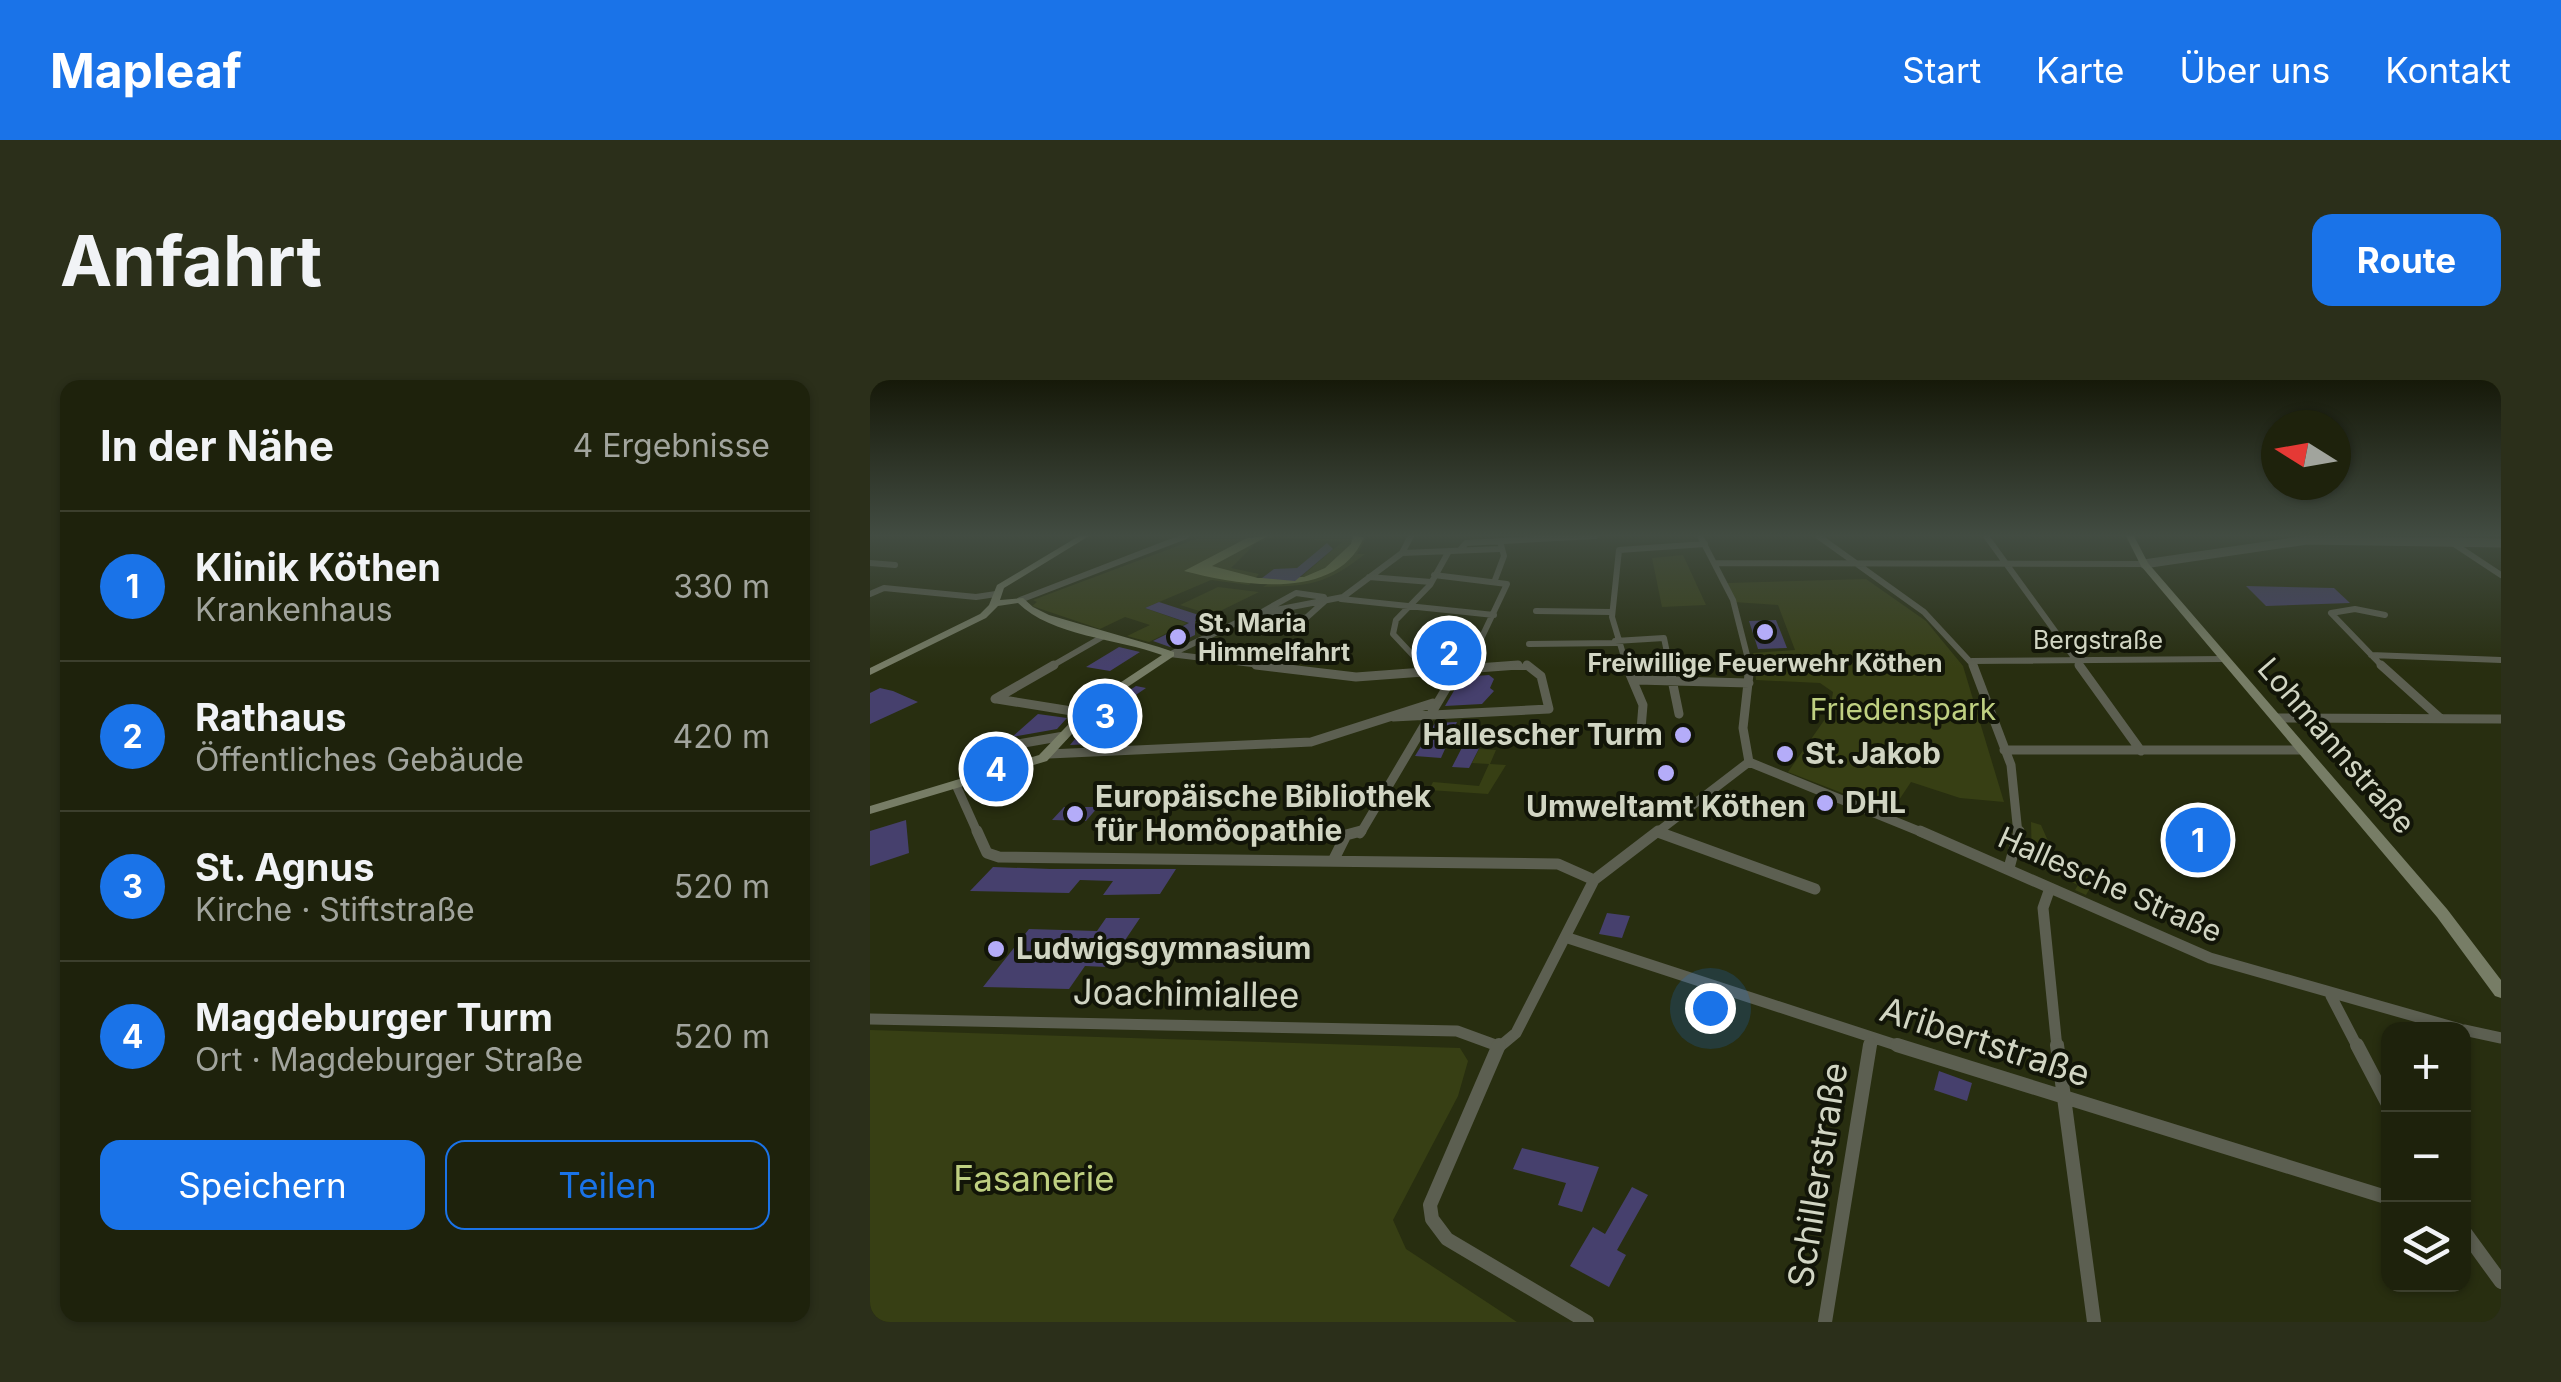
<!DOCTYPE html>
<html lang="de">
<head>
<meta charset="utf-8">
<style>
	body { margin:0; font-family:Inter,sans-serif; background:#2b2f1a; color:#f1f3f6 }
	.controls { position:absolute; right:30px; bottom:30px; display:grid; overflow:hidden; border-radius:20px; box-shadow:0 2px 8px #0004 }
	.controls button { width:90px; height:90px; display:grid; place-items:center; padding:0; border:0; border-bottom:2px solid #3c3f2d; background:#1e220c; color:#f1f3f6; font:50px sans-serif }
	.compass { position:absolute; left:1391px; top:30px; width:90px; height:90px; border-radius:50%; background:#1e220c; box-shadow:0 2px 8px #0004; rotate:281deg }
	.you { position:absolute; left:840px; top:628px; width:35px; height:35px; margin:-25px; border:8px solid #fff; border-radius:50%; background:#1a73e8; box-shadow:0 0 0 15px #1a73e833 }
	.badge { display:grid; place-items:center; width:65px; height:65px; border-radius:50%; background:#1a73e8; color:#fff; font-size:32px; font-weight:700 }
	.pin { position:absolute; translate:-50% -50%; border:5px solid #fff; box-shadow:0 2px 10px #0006 }
	.list { margin:0; padding:0; list-style:none }
	h2 { display:flex; justify-content:space-between; align-items:center; height:130px; margin:0; padding:0 40px; font-size:42px }
	h2 small { font-size:32px; font-weight:400; color:#a1a49d }
	.list li { display:grid; grid-template-columns:65px 1fr auto; gap:30px; align-items:center; box-sizing:border-box; height:150px; padding:0 40px; border-top:2px solid #3c3f2d }
	.list b { display:block; font-size:38px; white-space:nowrap }
	.list p { margin:0; font-size:32px; white-space:nowrap; color:#a1a49d }
	.list em { font-size:32px; font-style:normal; color:#a1a49d }
	.actions { display:flex; gap:20px; padding:30px 40px }
	.actions a { flex:1; padding:22px 0; border:2px solid #1a73e8; border-radius:20px; text-align:center; font-size:35px; color:#1a73e8 }
	.actions .main { background:#1a73e8; color:#fff }
	.icon { flex:none; width:55px; height:55px; fill:none; stroke:currentColor; stroke-width:2; stroke-linecap:round; stroke-linejoin:round }
	.map { position:relative; flex:none; width:1631px; height:942px; overflow:hidden; border-radius:20px }
	header { display:flex; align-items:center; gap:60px; box-sizing:border-box; height:140px; padding:0 50px; background:#1a73e8; color:#fff }
	header strong { font-size:48px }
	nav { display:flex; gap:55px; margin-inline-start:auto; font-size:35px }
	.intro { display:flex; align-items:center; justify-content:space-between; box-sizing:border-box; height:240px; padding:0 60px }
	h1 { margin:0; font-size:70px }
	.button { padding:25px 45px; border-radius:20px; background:#1a73e8; color:#fff; font-size:35px; font-weight:700 }
	main { display:flex; gap:60px; padding:0 60px }
	aside { flex:1; background:#1e220c; border-radius:20px; box-shadow:0 2px 8px #0004 }
	.map>svg:first-child { display:block }
	.green { fill:#373f14 }
	.water { fill:#737e4b }
	.building { fill:#46406d }
	.lines { fill:none; stroke-linecap:round; stroke-linejoin:round }
	.minor-far3 { stroke:#5c5f51; stroke-width:6 }
	.minor-far2 { stroke:#5c5f51; stroke-width:9 }
	.minor-far1 { stroke:#5c5f51; stroke-width:11 }
	.minor { stroke:#5c5f51; stroke-width:14 }
	.tertiary { stroke:#5c5f51; stroke-width:9 }
	.secondary { fill:#777d66; fill-rule:evenodd }
	.poi-dot { fill:#b4acf9; stroke:#121508; stroke-width:4 }
	.labels { text-anchor:middle; stroke-width:8; stroke-linejoin:round; paint-order:stroke }
	.far-poi-label { font-size:25px; font-weight:bold; fill:#d1d5c3; stroke:#121508; text-anchor:start }
	.far-street-label { font-size:25px; fill:#d1d5c3; stroke:#121508 }
	.park-label { font-size:30px; fill:#bfd081; stroke:#121508 }
	.poi-label { font-size:30px; font-weight:bold; fill:#d1d5c3; stroke:#121508; text-anchor:start }
	.street-label { font-size:30px; fill:#d1d5c3; stroke:#121508 }
	.near-street-label { font-size:35px; fill:#d1d5c3; stroke:#121508 }
	.near-park-label { font-size:35px; fill:#bfd081; stroke:#121508 }
</style>
</head>
<body>
<header>
<strong>Mapleaf</strong>
<nav><a>Start</a><a>Karte</a><a>Über uns</a><a>Kontakt</a></nav>
</header>
<div class="intro"><h1>Anfahrt</h1><a class="button">Route</a></div>
<main>
<aside>
<h2>In der Nähe<small>4 Ergebnisse</small></h2>
<ul class="list">
<li><span class="badge">1</span><div><b>Klinik Köthen</b><p>Krankenhaus</p></div><em>330 m</em></li>
<li><span class="badge">2</span><div><b>Rathaus</b><p>Öffentliches Gebäude</p></div><em>420 m</em></li>
<li><span class="badge">3</span><div><b>St. Agnus</b><p>Kirche · Stiftstraße</p></div><em>520 m</em></li>
<li><span class="badge">4</span><div><b>Magdeburger Turm</b><p>Ort · Magdeburger Straße</p></div><em>520 m</em></li>
</ul>
<div class="actions"><a class="main">Speichern</a><a>Teilen</a></div>
</aside>
<div class="map">
<svg width="1631" height="942" viewBox="0 0 1631 942">
	<rect width="100%" height="100%" fill="#282e10"/>
	<!-- green -->
	<path class="green" d="M334 156H498L487 174H495C457 204 440 206 393 207L410 196 431 197 472 162 404 157 386 163 361 188 389 194 379 205 341 200 275 228 317 243 279 262 257 256 280 245 255 237 230 249 162 226 167 222 163 220Z
		M813 175 836 225 792 227 782 178Z
		M996 199 1056 241 1093 286 1134 422 1090 418 1041 402 1021 432 918 392 960 332 963 312 950 303 886 300 883 273 925 270 908 225 864 222 857 203Z
		M348 207 389 212 342 235 310 225Z
		M609 369 626 370 620 384 636 385 618 414 559 410 563 402 609 406 619 384 602 383Z
		M1161 442 1171 445 1189 486 1225 499 1216 515 1205 510 1208 505 1162 483Z
		M0 650 590 668 598 681 588 716 523 840 536 869 647 942H0Z"/>
	<!-- water -->
	<path class="water" d="M398 156 342 186 388 198 434 197 455 188 481 164 483 156 494 157C467 223 368 205 314 191L377 158Z"/>
	<!-- building -->
	<path class="building" d="M457 163 463 169 425 201 392 198 404 189 427 188Z
		M1376 206 1464 208 1480 223 1396 226Z
		M289 222 335 237 325 241V255L300 267 283 261 319 243 275 228Z
		M906 240 917 268 888 269 879 241Z
		M595 250 607 251 582 282 560 283Z
		M249 267 270 272 240 291 216 287Z
		M619 295 624 299 620 308 624 311 612 324 575 326 592 297Z
		M266 306 276 308 244 330H257L241 351 249 350 243 363 200 365 228 331Z
		M10 308 23 311 48 322 0 344V313Z
		M168 334 197 338 187 349 142 357Z
		M587 342 571 378 545 376 565 343Z
		M601 350 618 351 599 388 582 387Z
		M194 427H228L216 441 182 440Z
		M36 440 39 473 0 486V451Z
		M123 487 180 489H306L290 514 233 515 243 501 210 500 199 513 100 511Z
		M737 533 760 536 752 558 729 554Z
		M236 538H270L237 587 215 586 199 609 113 607 159 549 227 551Z
		M1069 691 1102 703 1097 721 1064 710Z
		M652 768 729 787 712 832 688 825 696 803 643 789Z
		M762 807 778 815 747 870 756 875 739 907 700 886 723 847 735 854Z"/>
	<g class="lines">
		<!-- minor-far3 -->
		<path class="minor-far3" d="M830 156 863 220 880 287
			M948 156 1054 232 1105 287
			M1116 156 1211 287
			M1578 160 1631 195
			M590 170 596 163 725 156
			M532 173 629 169
			M0 183 25 185
			M845 183 1274 184
			M564 195 637 204 610 261 588 287
			M499 197 561 202
			M625 200 634 176 631 165
			M426 213 454 217 455 221 436 238 392 232Z
			M0 214 14 208 106 217 126 214
			M471 219 624 235
			M150 220 316 156
			M666 231 741 232
			M745 261 794 258 800 287
			M659 264 747 263
			M300 274 406 287
			M301 274 385 234 473 217 532 173 541 156
			M1501 275 1631 280
			M1102 281 1355 279
			M180 287 234 256
			M554 287 523 254 526 240 560 205 579 171
			M615 287H660
			M757 287 742 237 749 170 835 164
			M1513 287 1461 233 1485 229 1515 235"/>
		<!-- minor-far2 -->
		<path class="minor-far2" d="M386 285 486 297 648 285
			M551 285 558 292
			M756 285 773 325 771 349
			M799 285 809 334
			M1103 285 1141 385 1148 454
			M1209 285 1271 371
			M1511 285 1570 338
			M767 300 879 303
			M125 319 184 285
			M127 319 214 333
			M523 337 679 329 671 296 657 285
			M1406 338 1631 339
			M1134 370H1433
			M102 372 194 356
			M179 374 441 362 563 323
			M879 382 873 348 880 285
			M879 382 1056 454
			M86 405 108 454
			M788 452 793 454
			M490 454 590 285
			M785 454 879 382"/>
		<!-- minor-far1 -->
		<path class="minor-far1" d="M107 451 117 473 129 477 688 484 724 500
			M1050 451 1340 578 1590 649
			M788 452 945 509
			M463 481 476 455 491 451
			M1139 488 1149 451
			M1180 508 1173 528 1187 668
			M695 557 1035 668
			M1461 616 1488 668
			M0 639 587 651 628 666
			M1594 650 1631 658
			M628 668 646 653 724 500 788 451
			M999 668 1001 657"/>
		<!-- minor -->
		<path class="minor" d="M629 665 560 825 562 839 577 859 717 942
			M1027 665 1519 818
			M1187 665 1224 942
			M1487 665 1519 726
			M1594 851 1631 902
			M955 942 1000 665"/>
		<!-- tertiary -->
		<path class="tertiary" d="M1274 184 1437 160 1631 163"/>
		<!-- secondary -->
		<path class="secondary" d="M209 156H219L134 208 130 220 153 218 163 227 179 235 289 267 304 272V276L226 328 177 381 0 434V426L169 375 218 324 292 275C249 259 181 256 148 223L128 226 116 238 0 295V288L110 234 119 225 127 205Z
			M1256 156H1264L1278 183 1577 529 1631 600V618L1625 616 1567 537 1271 186Z"/>
	</g>
	<!-- sky -->
	<linearGradient id="sky" x2="0" y2="1"><stop stop-color="#161909"/><stop offset="0.54" stop-color="#424c42"/><stop offset="1" stop-color="#424c42" stop-opacity="0"/></linearGradient>
	<rect width="1631" height="288" fill="url(#sky)"/>
	<!-- markers -->
	<g class="poi-dot">
		<circle cx="895" cy="252" r="10"/>
		<circle cx="308" cy="257" r="10"/>
		<circle cx="813" cy="355" r="10"/>
		<circle cx="915" cy="374" r="10"/>
		<circle cx="796" cy="393" r="10"/>
		<circle cx="955" cy="423" r="10"/>
		<circle cx="205" cy="434" r="10"/>
		<circle cx="126" cy="569" r="10"/>
	</g>
	<g class="labels">
		<!-- far-poi labels -->
		<g class="far-poi-label">
			<text x="328" y="252">St. Maria<tspan x="328" dy="29">Himmelfahrt</tspan></text>
			<text x="895" y="292" text-anchor="middle">Freiwillige Feuerwehr Köthen</text>
		</g>
		<!-- far-street labels -->
		<g class="far-street-label">
			<text x="1228" y="269">Bergstraße</text>
		</g>
		<!-- park labels -->
		<g class="park-label">
			<text x="1033" y="340">Friedenspark</text>
		</g>
		<!-- poi labels -->
		<g class="poi-label">
			<text x="793" y="365" text-anchor="end">Hallescher Turm</text>
			<text x="935" y="384">St. Jakob</text>
			<text x="225" y="427">Europäische Bibliothek<tspan x="225" dy="34">für Homöopathie</tspan></text>
			<text x="975" y="433">DHL</text>
			<text x="796" y="437" text-anchor="middle">Umweltamt Köthen</text>
			<text x="146" y="579">Ludwigsgymnasium</text>
		</g>
		<!-- street labels -->
		<g class="street-label">
			<text transform="translate(1466 366) rotate(49)" y="10">Lohmannstraße</text>
			<text transform="translate(1240 505) rotate(24)" y="10">Hallesche Straße</text>
		</g>
		<!-- near-street labels -->
		<g class="near-street-label">
			<text transform="translate(316 614) rotate(1)" y="12">Joachimiallee</text>
			<text transform="translate(1115 662) rotate(18)" y="12">Aribertstraße</text>
			<text transform="translate(948 795) rotate(-81)" y="12">Schillerstraße</text>
		</g>
		<!-- near-park labels -->
		<g class="near-park-label">
			<text x="164" y="811">Fasanerie</text>
		</g>
	</g>
</svg>
<div class="controls">
<button>+</button>
<button>−</button>
<button><svg class="icon" aria-label="layers" viewBox="0 0 24 24"><path d="M12 4l9 5-9 5-9-5zM3 14l9 5 9-5"/></svg></button>
</div>
<svg class="compass" viewBox="-18 -18 36 36"><path d="M0-13l5 13h-10z" fill="#e53935"/><path d="M0 13l5-13h-10z" fill="#a1a49d"/></svg>
<div class="you"></div>
<div class="pin badge" style="left:1328px;top:460px">1</div>
<div class="pin badge" style="left:579px;top:273px">2</div>
<div class="pin badge" style="left:235px;top:336px">3</div>
<div class="pin badge" style="left:126px;top:389px">4</div>
</div>
</main>
</body>
</html>
